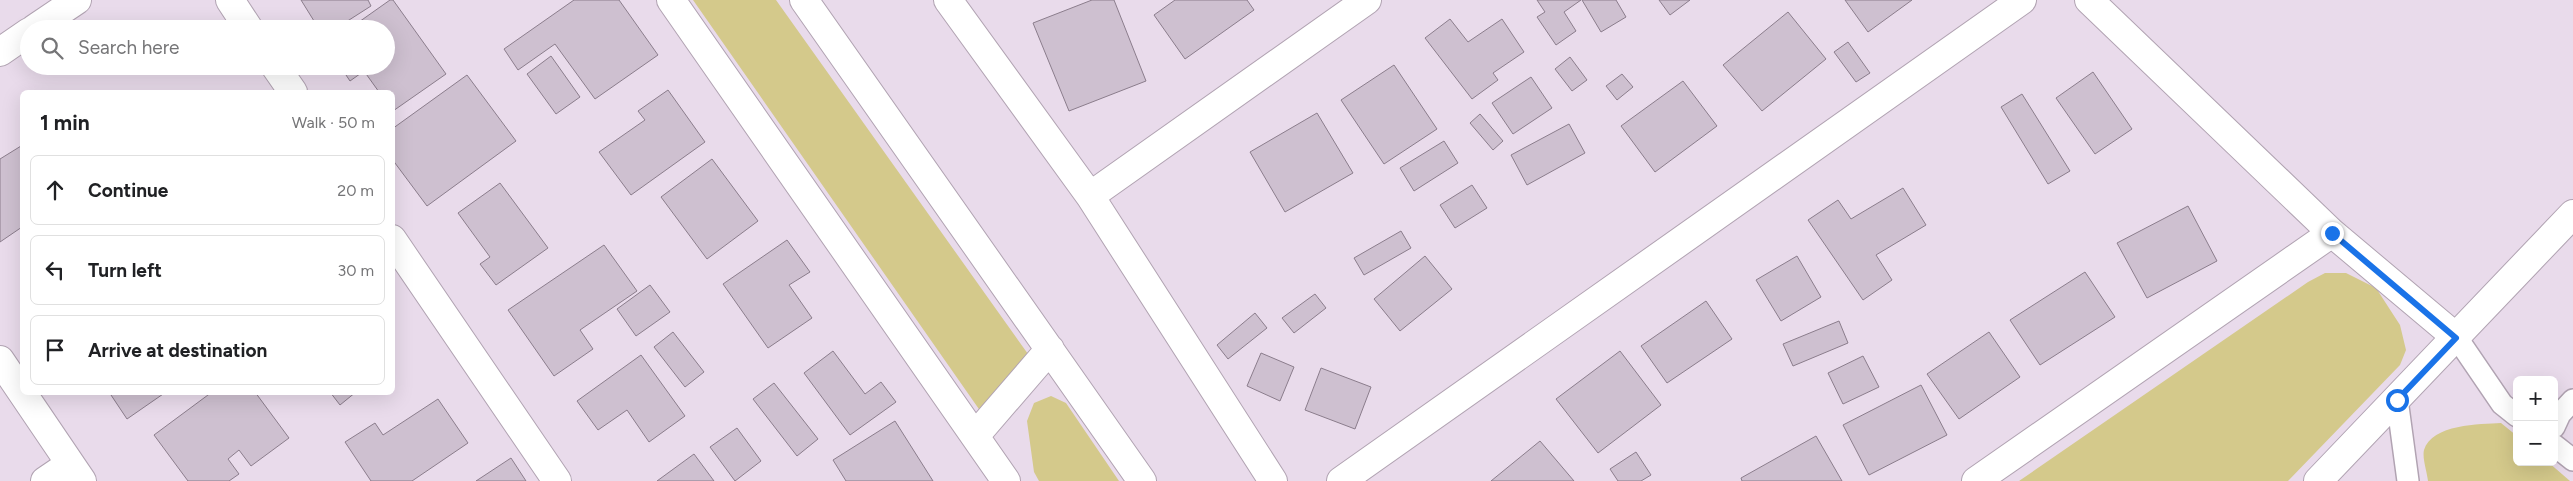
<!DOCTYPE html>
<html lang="en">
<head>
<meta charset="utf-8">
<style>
	body { margin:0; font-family:Figtree,sans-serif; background:#f2f2f2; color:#202124 }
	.controls { position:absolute; right:15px; bottom:15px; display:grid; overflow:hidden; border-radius:8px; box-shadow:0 5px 20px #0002 }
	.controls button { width:45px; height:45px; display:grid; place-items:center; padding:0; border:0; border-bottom:1px solid #e0e0e0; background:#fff; color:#202124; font:25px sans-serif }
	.stop { position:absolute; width:15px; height:15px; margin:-11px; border:4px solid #1a73e8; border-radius:50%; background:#fff }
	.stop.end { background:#1a73e8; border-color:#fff; box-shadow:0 1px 5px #0008 }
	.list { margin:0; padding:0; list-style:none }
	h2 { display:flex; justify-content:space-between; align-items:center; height:65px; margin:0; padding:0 20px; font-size:21px }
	h2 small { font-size:16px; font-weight:400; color:#757577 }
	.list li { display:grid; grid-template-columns:32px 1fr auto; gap:15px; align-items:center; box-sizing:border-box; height:70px; margin:0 10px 10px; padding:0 10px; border:1px solid #e0e0e0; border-radius:8px }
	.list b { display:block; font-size:19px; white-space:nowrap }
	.list em { font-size:16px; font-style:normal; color:#757577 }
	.icon { flex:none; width:28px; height:28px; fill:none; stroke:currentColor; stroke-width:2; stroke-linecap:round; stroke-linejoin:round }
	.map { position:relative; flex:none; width:2573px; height:481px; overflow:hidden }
	.search { position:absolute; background:#fff; box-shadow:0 5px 20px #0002; left:20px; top:20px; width:375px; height:55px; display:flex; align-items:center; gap:12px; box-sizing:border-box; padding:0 18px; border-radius:28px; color:#757577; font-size:19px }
	.panel { position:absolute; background:#fff; box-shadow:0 5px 20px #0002; left:20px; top:90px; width:375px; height:305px; border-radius:8px }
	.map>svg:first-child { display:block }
	.green { fill:#d4c98b }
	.building { fill:#cec0d0; stroke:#8b7d8c }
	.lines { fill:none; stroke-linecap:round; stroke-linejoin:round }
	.service-casing { stroke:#b1a3b2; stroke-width:24 }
	.minor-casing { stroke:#b1a3b2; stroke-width:30 }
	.service { stroke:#fff; stroke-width:21 }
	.minor { stroke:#fff; stroke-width:28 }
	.route { stroke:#1a73e8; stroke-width:6 }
</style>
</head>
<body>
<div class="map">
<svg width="2573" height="481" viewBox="0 0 2573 481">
	<rect width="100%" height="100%" fill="#e9dbeb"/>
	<!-- green -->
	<path class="green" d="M693 0H776L1028 354 981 412Z
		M2325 273H2346L2376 288 2400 325 2406 350 2400 365 2288 481H2019L2308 282Z
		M1051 396 1066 403 1119 481H1039L1034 472 1027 421 1034 403Z
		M2501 423 2517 436V462H2548L2570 481H2428C2427 472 2422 458 2424 450 2432 424 2480 424 2501 423Z"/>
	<!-- building -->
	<path class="building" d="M301 0H368L371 6 335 29H319Z
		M390 0H393L446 74 393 111 392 92H379L364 71 350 81 340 66H386V29H349Z
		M574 0H619L658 55 595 99 555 44 518 70 504 49Z
		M1092 0H1114L1146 81 1069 111 1033 23Z
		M1175 0H1247L1254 10 1185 59 1154 15Z
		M1537 0H1581L1564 12 1576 31 1556 45 1537 17 1545 12Z
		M1582 0H1616L1626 17 1601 32Z
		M1659 0H1690L1670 15Z
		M1845 0H1912L1868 32Z
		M1788 12 1826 59 1762 111 1723 65Z
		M1450 19 1468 42 1502 19 1524 52 1493 73 1498 80 1472 99 1425 38Z
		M1848 42 1870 73 1856 82 1834 52Z
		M551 56 580 97 556 114 527 74Z
		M1570 57 1587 80 1572 91 1555 69Z
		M1394 65 1437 129 1384 164 1341 100Z
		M2093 72 2132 129 2095 154 2056 98Z
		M1622 74 1633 87 1617 100 1606 86Z
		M467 75 516 141 427 206 392 159V129Z
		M1531 77 1552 108 1513 134 1492 103Z
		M1683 81 1717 126 1655 172 1621 126Z
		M668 90 705 142 631 195 599 152 645 120 638 111Z
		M2022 94 2070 171 2048 184 2001 107Z
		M1317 113 1353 173 1285 212 1250 152Z
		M1480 114 1503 141 1493 150 1470 123Z
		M1569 124 1585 153 1527 185 1511 155Z
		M1444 141 1458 163 1414 191 1400 168Z
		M21 146 22 227 0 242V159Z
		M712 159 758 221 707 259 661 197Z
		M500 183 548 248 496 285 480 264 490 257 458 213Z
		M1472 185 1487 208 1455 228 1440 205Z
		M1903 188 1926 225 1876 255 1892 280 1863 300 1808 220 1838 200 1851 219Z
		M2188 206 2217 261 2147 298 2117 243Z
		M1401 231 1411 248 1364 275 1354 258Z
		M787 240 810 272 789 285 812 318 768 348 723 284Z
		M604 245 637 291 580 330 593 349 554 376 508 310Z
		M1425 256 1452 289 1400 331 1374 299Z
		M1797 256 1821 297 1781 321 1756 280Z
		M2085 272 2115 317 2040 365 2010 320Z
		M650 285 670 312 636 336 617 309Z
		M1315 294 1326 308 1294 333 1282 318Z
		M1706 301 1732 339 1667 383 1641 346Z
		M1255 313 1267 328 1228 359 1217 345Z
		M1839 321 1848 343 1793 366 1783 344Z
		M673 332 704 372 685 387 654 347Z
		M1989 332 2020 377 1959 419 1927 374Z
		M833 351 865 394 881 382 896 402 850 435 804 373Z
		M1620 351 1661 405 1598 453 1556 399Z
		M1261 353 1294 367 1280 401 1247 386Z
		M641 355 685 416 649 442 627 410 598 430 577 401Z
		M1863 356 1879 387 1843 404 1828 373Z
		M1321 368 1371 387 1355 429 1305 410Z
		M774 383 818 439 797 456 753 399Z
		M1921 385 1947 435 1869 475 1843 425Z
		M109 392H166L127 419Z
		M212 392H255L289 438 251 466 239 450 228 459 239 474 229 481H188L154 435Z
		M330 392H356L340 405Z
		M438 399 468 443 412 481H371L345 442 375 423 383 435Z
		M895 421 933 481H846L833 460Z
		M737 428 761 461 735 481 710 447Z
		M1816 436 1842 481H1742L1741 478Z
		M1540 441 1574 481H1491Z
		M1636 452 1651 475 1641 481H1618L1610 469Z
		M694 454 714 481H657Z
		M511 458 526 481H476Z"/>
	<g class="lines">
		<defs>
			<path id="service" d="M2457 338 2502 404 2517 416
				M2397 399 2408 481
				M2554 427 2560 414 2573 400
				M2554 445 2573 460"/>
			<path id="minor" d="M230 0 249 29
				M671 0 1006 481
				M804 0 1142 481
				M948 0 1090 196 1273 481
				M34 29 77 0
				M0 52 29 32
				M275 66 293 92
				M1090 196 1367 0
				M2332 233 2457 338
				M392 239 557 481
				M0 360 82 481
				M975 436 1050 349
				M45 481 70 464
				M1341 481 2022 0
				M1976 481 2332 233 2089 0
				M2318 481 2573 214"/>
		</defs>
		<!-- service casing -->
		<use href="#service" class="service-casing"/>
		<!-- minor casing -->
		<use href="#minor" class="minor-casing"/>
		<!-- service -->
		<use href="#service" class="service"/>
		<!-- minor -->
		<use href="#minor" class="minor"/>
	</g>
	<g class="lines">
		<!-- route -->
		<path class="route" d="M2332 233 2456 338 2397 400"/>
	</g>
</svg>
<div class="controls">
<button>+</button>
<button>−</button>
</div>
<div class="stop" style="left:2397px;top:400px"></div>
<div class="stop end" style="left:2332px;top:233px"></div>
<div class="search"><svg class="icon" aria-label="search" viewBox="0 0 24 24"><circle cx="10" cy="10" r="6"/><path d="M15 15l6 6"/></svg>Search here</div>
<section class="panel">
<h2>1 min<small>Walk · 50 m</small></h2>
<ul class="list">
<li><svg class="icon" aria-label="ahead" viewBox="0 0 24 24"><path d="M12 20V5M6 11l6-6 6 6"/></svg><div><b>Continue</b></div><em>20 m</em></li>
<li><svg class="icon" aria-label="left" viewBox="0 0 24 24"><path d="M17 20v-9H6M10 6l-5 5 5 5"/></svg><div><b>Turn left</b></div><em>30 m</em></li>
<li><svg class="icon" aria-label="arrive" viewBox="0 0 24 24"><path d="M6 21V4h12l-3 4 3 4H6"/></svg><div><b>Arrive at destination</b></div></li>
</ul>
</section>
</div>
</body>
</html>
